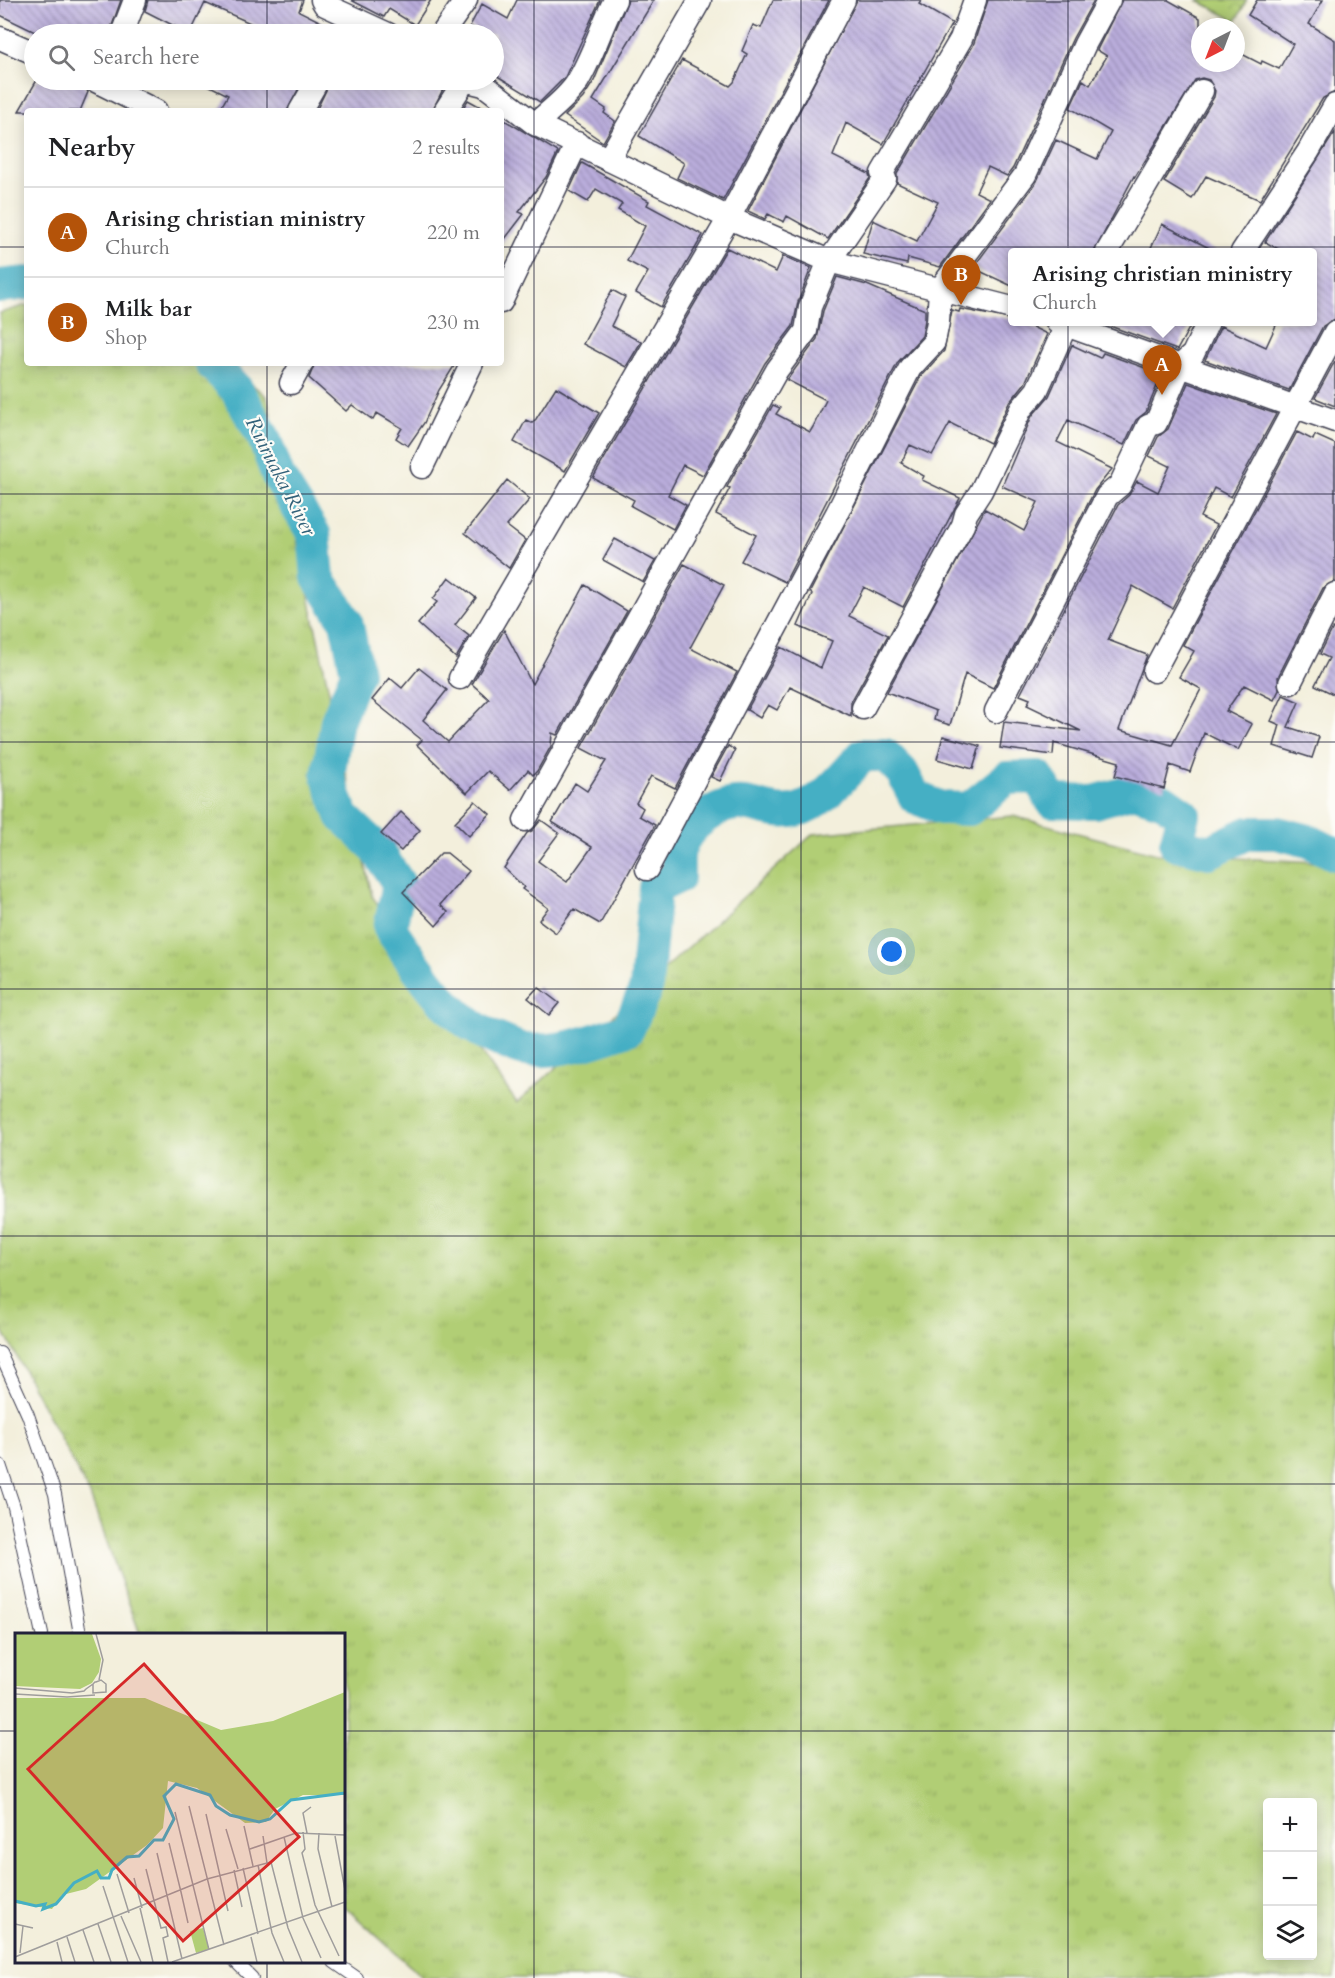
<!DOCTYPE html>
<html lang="en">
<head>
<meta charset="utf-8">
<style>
	body { margin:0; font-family:Cardo,serif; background:#f6f6f6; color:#202124 }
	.controls { position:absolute; right:18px; bottom:18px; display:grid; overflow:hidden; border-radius:6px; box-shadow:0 3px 15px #0003 }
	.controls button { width:54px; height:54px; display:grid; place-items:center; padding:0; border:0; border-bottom:2px solid #e0e0e0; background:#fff; color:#202124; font:30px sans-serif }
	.compass { position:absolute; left:1191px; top:18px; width:54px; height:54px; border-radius:50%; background:#fff; box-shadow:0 3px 15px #0003; rotate:222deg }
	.you { position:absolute; left:892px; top:952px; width:21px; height:21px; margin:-15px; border:4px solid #fff; border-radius:50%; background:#1a73e8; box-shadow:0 0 0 9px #1a73e833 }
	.badge { display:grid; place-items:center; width:39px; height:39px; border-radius:50%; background:#b45309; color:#fff; font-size:20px; font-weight:700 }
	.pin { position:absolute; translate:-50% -50px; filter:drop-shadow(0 2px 3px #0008) }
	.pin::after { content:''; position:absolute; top:32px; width:21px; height:18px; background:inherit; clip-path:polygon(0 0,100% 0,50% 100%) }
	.popup { position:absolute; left:1008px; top:248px; width:309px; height:78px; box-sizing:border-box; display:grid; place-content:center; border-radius:6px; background:#fff; filter:drop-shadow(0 2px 4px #0005); font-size:20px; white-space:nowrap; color:#757577 }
	.popup b { font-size:22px; color:#202124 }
	.popup::after { content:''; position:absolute; left:50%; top:100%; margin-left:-12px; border:12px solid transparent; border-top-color:#fff }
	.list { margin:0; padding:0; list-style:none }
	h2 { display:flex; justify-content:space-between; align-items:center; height:78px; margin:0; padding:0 24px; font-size:26px }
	h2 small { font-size:20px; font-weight:400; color:#757577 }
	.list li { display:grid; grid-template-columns:39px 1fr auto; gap:18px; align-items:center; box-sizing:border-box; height:90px; padding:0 24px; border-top:2px solid #e0e0e0 }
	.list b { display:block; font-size:22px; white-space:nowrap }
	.list p { margin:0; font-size:20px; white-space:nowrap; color:#757577 }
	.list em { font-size:20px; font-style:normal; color:#757577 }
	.icon { flex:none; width:33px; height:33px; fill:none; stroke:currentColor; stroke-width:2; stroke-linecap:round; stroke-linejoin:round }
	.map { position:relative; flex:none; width:1335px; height:1978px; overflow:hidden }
	.search { position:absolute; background:#fff; box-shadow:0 3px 15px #0003; left:24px; top:24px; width:480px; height:66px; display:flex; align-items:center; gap:15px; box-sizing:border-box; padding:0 21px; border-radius:33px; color:#757577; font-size:22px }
	.panel { position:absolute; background:#fff; box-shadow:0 3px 15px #0003; left:24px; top:108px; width:480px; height:258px; border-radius:6px }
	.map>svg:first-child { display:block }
	.grass { fill:url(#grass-tufts); stroke:#6a7858; stroke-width:1.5; fill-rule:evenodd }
	.park { fill:url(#park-crowns); stroke:#6a7858; stroke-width:1.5 }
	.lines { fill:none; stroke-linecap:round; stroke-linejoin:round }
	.river { stroke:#45afc4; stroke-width:34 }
	.building { fill:url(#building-back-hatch) }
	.service-casing { stroke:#414153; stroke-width:14 }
	.minor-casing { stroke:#414153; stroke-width:25 }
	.service { stroke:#fff; stroke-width:12 }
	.minor { stroke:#fff; stroke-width:22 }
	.grid { fill:none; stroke:#22223b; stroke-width:1.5; stroke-opacity:0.55 }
	.labels { text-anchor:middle; stroke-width:4.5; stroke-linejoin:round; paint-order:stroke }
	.water-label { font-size:21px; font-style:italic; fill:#326179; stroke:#fdfcf7 }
	.inset-river { fill:none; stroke:#45afc4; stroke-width:3 }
	.inset-road { fill:none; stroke:#9f9d9c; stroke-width:1.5 }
	.view { fill:#d62828; fill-opacity:0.15; stroke:#d62828; stroke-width:3 }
	.inset-edge { fill:none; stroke:#22223b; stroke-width:3 }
</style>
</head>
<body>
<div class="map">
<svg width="1335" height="1978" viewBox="0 0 1335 1978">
	<defs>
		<pattern id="grass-tufts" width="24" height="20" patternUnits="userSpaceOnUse" patternTransform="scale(1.5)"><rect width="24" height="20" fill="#b1ce75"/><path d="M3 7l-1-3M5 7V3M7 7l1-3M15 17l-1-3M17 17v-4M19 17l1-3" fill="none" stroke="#98b166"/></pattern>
		<pattern id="park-crowns" width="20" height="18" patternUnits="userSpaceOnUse" patternTransform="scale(1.5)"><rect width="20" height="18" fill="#b1ce75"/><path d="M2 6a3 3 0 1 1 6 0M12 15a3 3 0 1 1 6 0" fill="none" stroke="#98b166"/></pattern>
		<pattern id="building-back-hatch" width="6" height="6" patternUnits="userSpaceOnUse" patternTransform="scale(1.5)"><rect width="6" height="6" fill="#baaddc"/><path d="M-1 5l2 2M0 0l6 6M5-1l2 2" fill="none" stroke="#978cb4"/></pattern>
	</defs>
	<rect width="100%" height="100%" fill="#fdfcf7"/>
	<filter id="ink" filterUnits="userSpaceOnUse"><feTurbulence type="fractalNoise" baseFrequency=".0167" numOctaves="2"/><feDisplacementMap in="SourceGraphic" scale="12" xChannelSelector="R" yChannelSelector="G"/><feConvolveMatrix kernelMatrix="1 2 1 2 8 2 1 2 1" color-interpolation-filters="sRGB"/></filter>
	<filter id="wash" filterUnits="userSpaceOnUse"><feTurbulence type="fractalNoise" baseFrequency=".008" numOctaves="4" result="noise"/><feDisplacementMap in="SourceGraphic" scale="24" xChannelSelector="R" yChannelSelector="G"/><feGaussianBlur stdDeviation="1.35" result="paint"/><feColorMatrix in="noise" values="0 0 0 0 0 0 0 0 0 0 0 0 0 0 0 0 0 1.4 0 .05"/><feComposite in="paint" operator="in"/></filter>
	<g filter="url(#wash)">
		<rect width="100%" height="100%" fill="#f3efdc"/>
		<!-- grass -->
		<path class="grass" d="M27 305V363H227L267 397 372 896 517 1103 813 834 1013 816 1157 854 1335 863V1978H423L344 1906V1634H140L90 1495 0 1325V313ZM1268 1802H1312V1956H1268Z"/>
		<!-- park -->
		<path class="park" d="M1197 0H1247L1236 21Z"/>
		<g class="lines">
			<!-- river -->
			<path class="river" d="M0 286 27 283
				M211 363 236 389 264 438 278 476 314 534 318 578 346 621 357 673 337 721 328 776 342 816 375 847 399 884 390 928C420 973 451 1024 504 1042 511 1045 519 1049 526 1050 561 1053 596 1040 628 1029L646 988 655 888 678 877C678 869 677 858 679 850 686 826 718 802 743 804 762 806 776 815 797 810 824 803 844 774 863 755H885L902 772 915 797 941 808 969 809 1007 778 1038 777 1052 801 1094 802 1134 791 1164 801 1184 815 1176 844 1209 852 1248 833H1277L1309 841 1335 854"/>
		</g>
		<g id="blocks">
			<!-- building -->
			<path class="building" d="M0 0H121L109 34H39L0 15Z
				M148 0H303L299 11 345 34H261L264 29 205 3 190 34 145 11Z
				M351 0H431L415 25 389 9 384 17Z
				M517 0H600L565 77 540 102 494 74V34H485L470 26 482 4 508 19Z
				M628 0H654L593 100 606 109 604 113 615 121 603 142 565 116 583 98 594 81Z
				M773 0H829L723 200 677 178 684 163 639 136 682 60 730 86 734 82 747 54 742 51 753 25 761 28Z
				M857 0H922L919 4 952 23 883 144 846 123 833 156 869 174 870 178 828 239 787 216 784 222 768 214 765 219 748 211Z
				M988 0H1094L1073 38 1013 168 1007 176 988 167 976 192 990 199 940 267 908 258 907 264 863 254 873 220 917 241 938 202 897 183V174L973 46Z
				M1122 0H1168L1200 18V63H1236V51L1261 64 1262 61 1279 69 1293 44 1248 15 1257 0H1323L1309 24 1335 40V92L1323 98 1260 200 1206 176 1192 199 1164 182 1214 97 1215 91 1209 80 1202 78 1195 80 1135 177 1134 176 1094 252H1012V286L973 268 1036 183 1056 140 1097 159 1111 132 1070 108 1083 80 1090 85 1107 56 1097 50Z
				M37 80H81L88 92 80 111H19Z
				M198 80H303L287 111H219L228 95Z
				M331 80H445L442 86 444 87 432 111H316Z
				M468 100 488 111H461Z
				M501 118 558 152 546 177 519 212 524 214 501 244Z
				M1335 132V319L1323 326 1289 390 1205 360 1221 326 1266 347 1278 321H1312V252H1284L1265 242Z
				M582 163 649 201 647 205 703 235 661 307 636 293 648 272 627 261 645 226 618 210 622 204 596 189 588 202 569 191Z
				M1162 224 1217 252H1149Z
				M727 248 776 272 783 256 811 268 798 302 793 326 765 363 703 475 683 465 668 495 686 505 673 529 631 506 634 500 593 478Z
				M837 277 867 285 925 310V320L922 336 898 362 785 582 741 561 756 535 716 514 730 488 727 487 773 405 780 408 776 414 810 432 813 427 826 400 787 380 817 339 823 311Z
				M612 290 625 297 611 326 641 342 626 367 583 344Z
				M960 309 1020 321 1047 334 1025 383 1009 403 990 443 950 423 932 455 910 445 901 463 924 476 922 480 960 498 903 607 864 587 849 616 888 635 851 702V716L790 687 777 710 768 705 760 718 747 710 781 647 821 668 832 641 798 626 812 594 810 592 921 376 944 351 952 310 959 312Z
				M1096 321H1193L1177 350Z
				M1072 345 1100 358 1103 353 1162 374 1146 412 1136 420 1124 445 1068 420 1057 442 1112 469 1095 490 993 688 965 674 950 725 934 720 936 711 887 692 985 509 1024 531 1038 502 1002 486 1032 416 1049 396Z
				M1335 361V406L1315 398Z
				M315 363H456L439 390 424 423 408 446 396 438 402 428 377 413 373 420 352 405 346 411 309 378Z
				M1188 383 1276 414 1231 497 1214 488 1200 517 1216 525 1172 608 1133 586 1108 640 1147 655 1119 730 1172 745 1201 689 1179 677 1194 651 1183 645 1297 432 1313 440 1315 435 1335 444V581L1323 588 1278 677 1279 690 1274 700 1244 685 1226 711 1252 724 1238 750 1204 733 1190 772 1170 765 1164 789 1115 776 1119 762 1054 743 1053 755 1000 748 1004 722 1081 731 1027 705 1030 699 1020 695 1118 505 1129 495 1137 481 1158 492 1170 466 1149 456 1158 437 1168 429Z
				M556 387 599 413 565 471 514 442 526 420 532 423 536 419Z
				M507 480 530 499 507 526 525 540 509 568 465 533Z
				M615 539 655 561 643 582 603 560Z
				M684 564 724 585 690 648 737 672 675 788 651 776 636 803 643 808 639 816 655 825 600 924 574 909 556 933 539 920 548 908 522 889 524 887 504 868 527 833 532 831 541 820 559 833 538 861 567 882 592 847 552 822 575 783 587 791 606 761 581 748Z
				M449 577 476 598 455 625 469 636 456 658 418 624 437 602 433 599Z
				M585 585 627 611 557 735 552 733 551 746 537 771 533 775 528 770 510 790 488 771 467 793 417 745 422 740 372 700 390 678 402 688 419 668 447 690 423 720 448 742 489 699 472 684 504 630 532 684Z
				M1333 628 1335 629V695L1315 685 1329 658 1320 654Z
				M1283 695 1299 702 1288 727 1319 737 1312 758 1274 746 1280 725 1271 721Z
				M943 736 980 746 973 769 937 759Z
				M728 746 735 750 720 781 711 777Z
				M475 801 490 814 469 836 455 822Z
				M401 812 420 830 401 851 381 834Z
				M441 853H447L469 871 440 905 448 912 436 926 403 892Z
				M538 987 559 1003 549 1015 528 998Z"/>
		</g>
	</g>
	<g filter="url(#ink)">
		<use href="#blocks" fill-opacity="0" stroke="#414153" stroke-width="1.5"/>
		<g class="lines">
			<defs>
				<path id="service" d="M0 1353 28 1415 55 1494 80 1634
					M0 1465 14 1507 42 1634
					M236 1962 252 1978
					M334 1962 357 1978"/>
				<path id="minor" d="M322 0 325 5 388 34
					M122 34 135 0
					M442 34 466 0
					M0 38 34 53
					M94 80 156 111
					M464 80 484 85 535 124 729 218 829 261 1012 308
					M300 111 318 80
					M445 111 465 80
					M535 124C548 112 566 99 576 84 593 57 600 28 615 0
					M608 160 700 0
					M1107 252 1202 91
					M1242 252 1308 152 1335 105
					M501 302 577 143
					M1057 322 1335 421
					M291 383 302 363
					M422 467 472 363
					M1154 671 1335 332
					M460 678 729 218 844 0
					M1290 683 1335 594
					M863 708 963 525 966 514 981 491 1021 409 1037 390 1067 323
					M996 711 1107 496 1120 485 1148 426 1156 423 1181 365 1193 354 1208 322
					M525 820 777 370 806 331 810 307 829 261 885 179 882 173 961 39 975 0
					M647 869 837 513 910 368 934 342 938 322 940 289 1025 175 1085 44 1109 0"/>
			</defs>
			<!-- service casing -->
			<use href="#service" class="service-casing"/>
			<!-- minor casing -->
			<use href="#minor" class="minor-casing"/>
			<!-- service -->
			<use href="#service" class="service"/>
			<!-- minor -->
			<use href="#minor" class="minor"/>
		</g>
	</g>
	<!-- grid -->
	<path class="grid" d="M267 0V34M534 0V1978M801 0V1978M1068 0V1978M267 80V111M0 247H27M501 247H1335M267 363V1634M0 494H1335M0 742H1335M0 989H1335M0 1236H1335M0 1484H1335M0 1731H16M344 1731H1335M267 1962V1978"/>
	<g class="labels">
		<!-- water labels -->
		<g class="water-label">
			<text transform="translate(281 476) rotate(63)" y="7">Ruiruaka River</text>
		</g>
	</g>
	<!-- overview -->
	<g transform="translate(15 1633)">
		<rect width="330" height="330" fill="#f3efdc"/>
		<path d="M330 59V162H288L260 176 251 189 230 190 182 155 153 148 148 195 132 212 71 256 47 262 37 276 0 270V65H130L206 97 258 88Z" fill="#b1ce75"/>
		<path d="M188 295 194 316 181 320 175 298Z" fill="#b1ce75"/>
		<path d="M0 1H77L86 26 84 39 77 50 65 56 0 53Z" fill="#b1ce75"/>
		<path class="inset-river" d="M0 268 21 273 30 271 28 276 41 271 59 250 82 238 86 245H94L97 237 112 224 124 223 139 207H148L159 186 149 163 161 151 195 162 201 173 215 182 244 189 255 186 276 167 330 160"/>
		<path class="inset-road" d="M81 1 88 27 84 47M0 55 57 60 69 58 71 56 78 51 80 49H81L86 47 91 51V59L78 60V51M0 61 52 64 80 62M174 173 209 312M160 179 194 317M191 181 213 278M229 193 238 233M211 196 223 236M288 199 290 216 287 220 300 272 324 323M292 200 288 180 296 174M304 200 303 216 317 274M248 203 252 230M320 203 330 257M269 204 288 285 306 325M154 210 166 259M235 216 281 200 330 202M142 220 167 326M243 232 257 300 269 329M228 235 243 301M131 236 146 295 151 294 153 303 148 305 153 329M219 237 227 274M102 241 114 280M119 245 127 275M88 253 113 329M166 259 173 290M125 275 138 329M106 283 126 329M0 291 18 295M83 291 96 329M68 297 79 329M52 304 60 329M236 304 242 329M42 309 47 329M5 320 8 293M0 324 192 246 256 229 273 295 287 329M157 329 330 269"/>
		<path class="view" d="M129 31 284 204 168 308 13 136Z"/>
		<rect width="330" height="330" class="inset-edge"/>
	</g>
</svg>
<div class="controls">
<button>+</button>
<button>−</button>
<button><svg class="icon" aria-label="layers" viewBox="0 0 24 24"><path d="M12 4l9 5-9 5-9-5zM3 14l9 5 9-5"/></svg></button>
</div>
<svg class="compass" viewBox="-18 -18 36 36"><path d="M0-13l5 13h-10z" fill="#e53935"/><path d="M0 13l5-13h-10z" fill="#757577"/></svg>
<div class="you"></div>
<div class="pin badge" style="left:1162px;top:395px">A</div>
<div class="popup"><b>Arising christian ministry</b>Church</div>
<div class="pin badge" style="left:961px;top:305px">B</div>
<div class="search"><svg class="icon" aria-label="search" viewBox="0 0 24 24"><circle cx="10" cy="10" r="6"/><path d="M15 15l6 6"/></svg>Search here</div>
<section class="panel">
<h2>Nearby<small>2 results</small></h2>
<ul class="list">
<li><span class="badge">A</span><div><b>Arising christian ministry</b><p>Church</p></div><em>220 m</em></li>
<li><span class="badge">B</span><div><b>Milk bar</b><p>Shop</p></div><em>230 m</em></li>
</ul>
</section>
</div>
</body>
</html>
